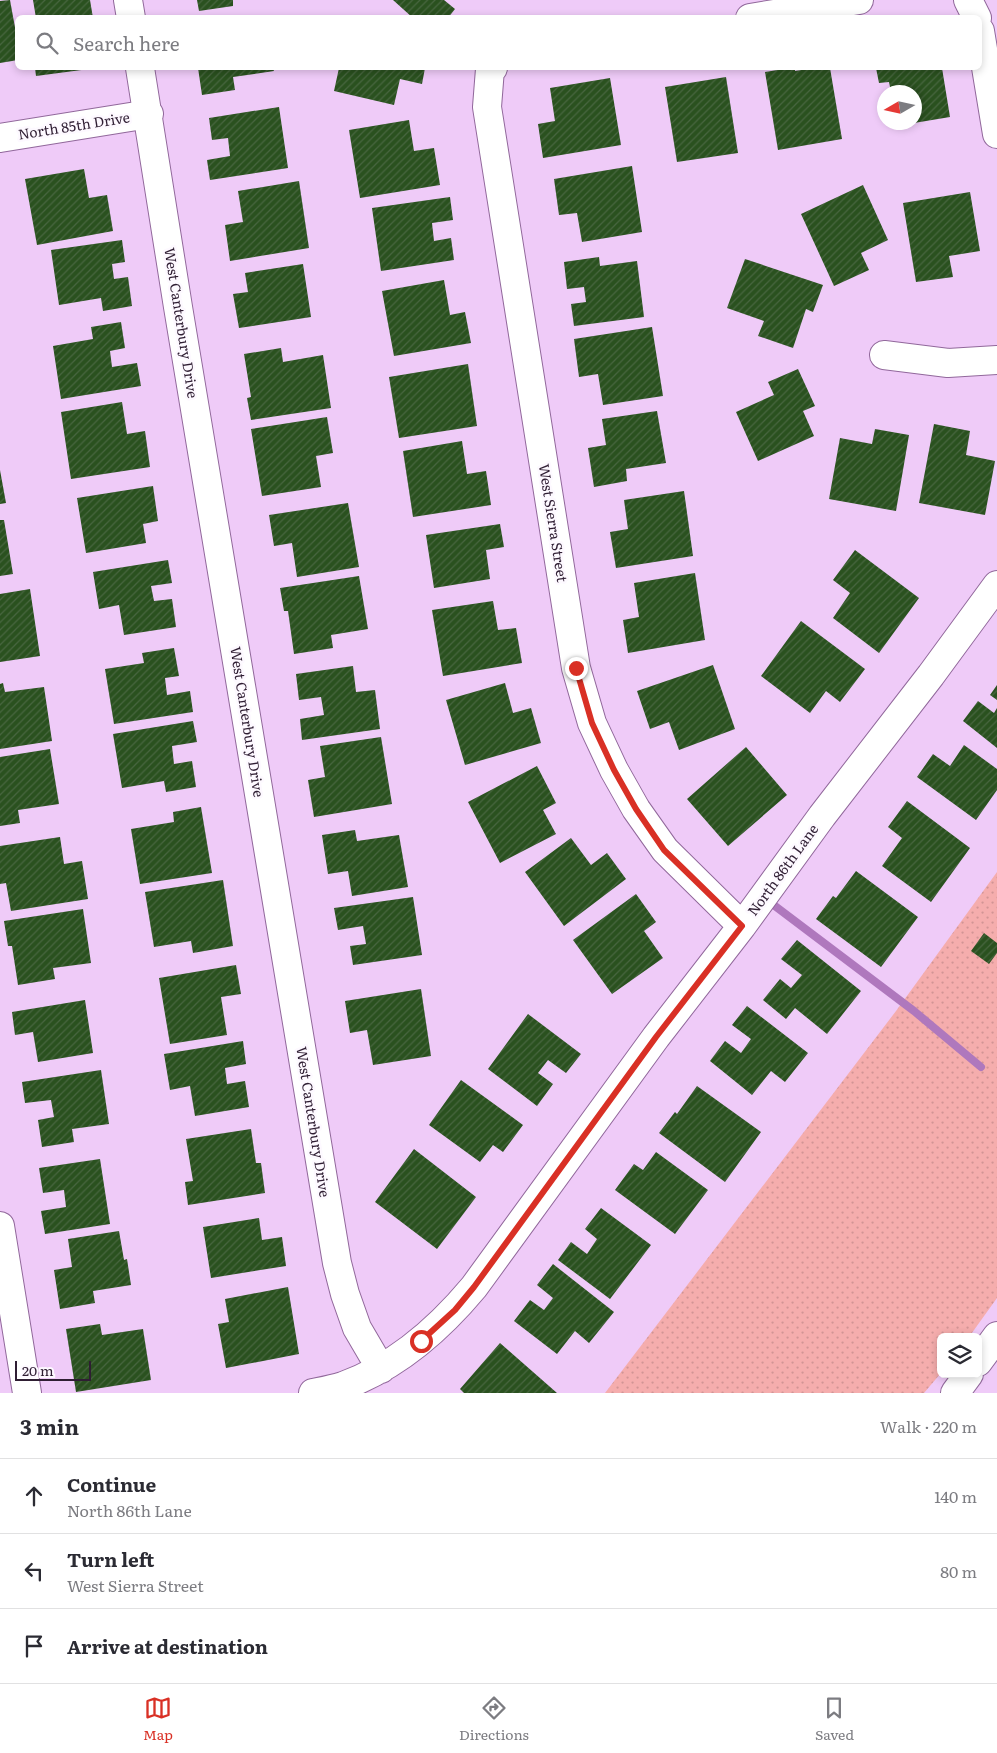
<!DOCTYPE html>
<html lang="en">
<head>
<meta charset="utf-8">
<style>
	body { margin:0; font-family:Literata,serif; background:#f2f2f3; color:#2b2b33 }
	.controls { position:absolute; right:15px; bottom:15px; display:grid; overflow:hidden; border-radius:8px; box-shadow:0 2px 8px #0003 }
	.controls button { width:45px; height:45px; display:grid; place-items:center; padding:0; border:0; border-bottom:1px solid #e1e1e2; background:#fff; color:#2b2b33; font:25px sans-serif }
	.compass { position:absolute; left:877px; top:85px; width:45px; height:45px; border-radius:50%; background:#fff; box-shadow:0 2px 8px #0003; rotate:261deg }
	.scale { position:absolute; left:15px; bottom:12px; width:76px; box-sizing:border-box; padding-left:5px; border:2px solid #2f1e33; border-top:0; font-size:14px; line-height:18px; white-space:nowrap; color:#2f1e33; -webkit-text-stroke:4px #fdf9ff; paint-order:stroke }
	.stop { position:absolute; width:15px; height:15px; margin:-11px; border:4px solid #d93025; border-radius:50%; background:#fff }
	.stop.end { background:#d93025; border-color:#fff; box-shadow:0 1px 5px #0008 }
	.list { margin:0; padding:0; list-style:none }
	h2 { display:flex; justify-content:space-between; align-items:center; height:65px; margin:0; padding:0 20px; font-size:21px }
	h2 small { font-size:16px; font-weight:400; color:#7c7c81 }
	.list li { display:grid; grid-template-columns:32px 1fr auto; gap:15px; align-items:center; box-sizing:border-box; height:75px; padding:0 20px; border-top:1px solid #e1e1e2 }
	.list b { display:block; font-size:19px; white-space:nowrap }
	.list p { margin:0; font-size:16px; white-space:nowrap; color:#7c7c81 }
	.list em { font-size:16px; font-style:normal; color:#7c7c81 }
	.icon { flex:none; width:28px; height:28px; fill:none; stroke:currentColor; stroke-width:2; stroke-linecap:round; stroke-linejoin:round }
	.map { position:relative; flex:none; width:997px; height:1393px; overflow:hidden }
	.search { position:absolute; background:#fff; box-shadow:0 2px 8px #0003; left:15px; right:15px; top:15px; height:55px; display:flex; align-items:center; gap:12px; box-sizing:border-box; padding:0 18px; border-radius:8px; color:#7c7c81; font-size:19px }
	.sheet { height:290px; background:#fff }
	nav { display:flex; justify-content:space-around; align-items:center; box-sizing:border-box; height:70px; border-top:1px solid #e1e1e2; background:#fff; font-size:14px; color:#7c7c81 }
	nav a { display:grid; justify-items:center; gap:2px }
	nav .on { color:#d93025 }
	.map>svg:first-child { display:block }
	.park { fill:url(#park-dots) }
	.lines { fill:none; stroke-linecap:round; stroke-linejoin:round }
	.stream { stroke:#af78bd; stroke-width:8 }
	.building { fill:url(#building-hatch) }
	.minor-casing { stroke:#91689b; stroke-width:30 }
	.minor { stroke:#fff; stroke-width:28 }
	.route { stroke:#d93025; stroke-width:6 }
	.labels { text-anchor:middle; stroke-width:5; stroke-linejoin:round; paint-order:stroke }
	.street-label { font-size:14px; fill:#2f1e33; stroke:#fdf9ff }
</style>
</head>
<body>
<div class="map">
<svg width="997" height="1393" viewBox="0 0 997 1393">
	<defs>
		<pattern id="park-dots" width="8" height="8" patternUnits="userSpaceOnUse" patternTransform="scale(1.25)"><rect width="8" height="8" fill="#f5adad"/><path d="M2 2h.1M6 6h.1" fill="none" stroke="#d29495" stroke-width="1.8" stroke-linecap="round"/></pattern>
		<pattern id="building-hatch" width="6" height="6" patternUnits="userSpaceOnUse" patternTransform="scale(1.25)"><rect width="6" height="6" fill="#2a511f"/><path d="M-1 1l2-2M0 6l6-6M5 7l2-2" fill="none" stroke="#486640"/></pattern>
	</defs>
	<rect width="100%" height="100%" fill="#efcbf8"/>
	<!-- park -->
	<path class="park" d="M997 872V1298L969 1337H941V1373L924 1393H605L896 1011Z"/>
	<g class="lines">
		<!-- stream -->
		<path class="stream" d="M767 900 914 1011 981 1067"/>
	</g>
	<!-- building -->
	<path class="building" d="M10 0 18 44V60L0 63V1Z
		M33 0H90L93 18H36Z
		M197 0H233V6L199 11Z
		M393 0H444L455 9 448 18H413Z
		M35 68H89V69L36 76Z
		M198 68H273L274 71 233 77 235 90 202 95Z
		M339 68H425L422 84 400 79 394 105 334 91Z
		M790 68H795V71L814 68H830L842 139 778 150 765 72Z
		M876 68H942L950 117 914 123V92H891L889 82 879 83Z
		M726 77 738 153 677 162 665 87Z
		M610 78 621 145 543 158 538 124 555 121 550 88Z
		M279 107 288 168 210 180 207 160 230 156 228 138 212 140 209 118Z
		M409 120 414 151 434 148 440 185 360 198 349 130Z
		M896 122H909V124L896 126Z
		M632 166 642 232 582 242 577 213 559 215 554 179Z
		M84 169 89 198 107 195 113 231 37 245 25 179Z
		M299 181 309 248 230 261 225 225 243 222 238 191Z
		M863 185 888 240 861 253 869 270 834 286 801 214Z
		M970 192 980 251 949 256 953 277 916 282 903 203Z
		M450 197 453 220 432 223 434 241 451 238 454 260 381 271 372 208Z
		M122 240 125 262 112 264 114 279 128 277 132 306 103 311 101 298 59 305 51 250Z
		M599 257 600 266 637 261 644 317 574 326 571 304 586 302 584 287 567 289 564 262Z
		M745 259 823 285 813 312 806 309 793 348 758 336 764 321 727 308Z
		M303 264 311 317 239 328 233 294 248 292 245 273Z
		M444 280 450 315 465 312 471 343 394 356 382 291Z
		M121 322 125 348 110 351 112 367 137 363 141 386 61 399 53 346 93 339 91 327Z
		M652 327 663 396 603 405 598 374 579 377 574 339Z
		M281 348 283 362 323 355 331 408 251 420 247 398 251 397 244 354Z
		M468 364 477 426 399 438 389 377Z
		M798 369 815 406 803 411 814 436 758 461 736 412 774 395 768 382Z
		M122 402 127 434 145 431 150 467 71 479 61 412Z
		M657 411 666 463 626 469 627 481 594 487 588 448 606 445 602 419Z
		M327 417 333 453 316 456 321 487 262 496 251 429Z
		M934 424 970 431 966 455 995 461 985 515 919 503Z
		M875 429 909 435 896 511 829 499 840 438 872 444Z
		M462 441 467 474 486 471 491 505 413 517 403 451Z
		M0 470 6 503 0 504Z
		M153 486 158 521 143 524 146 543 86 553 77 498Z
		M684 491 693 556 616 568 610 532 628 529 624 500Z
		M348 503 359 567 297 577 292 543 274 546 269 515Z
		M0 520H4L13 574 0 576Z
		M500 524 504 547 486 550 490 579 434 588 426 535Z
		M855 550 919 598 879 653 833 618 850 593 833 580Z
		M168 560 172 583 151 586 154 601 172 599 176 627 124 635 119 605 99 609 93 572Z
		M695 573 705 640 628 653 623 620 639 617 634 583Z
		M359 576 368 629 331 635 333 648 294 654 288 611H284L280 588Z
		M30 589 40 656 0 662V594Z
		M493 601 498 630 516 628 522 663 443 676 432 610Z
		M801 621 865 669 840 702 826 691 810 713 761 676Z
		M174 648 179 676 165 678 167 695 190 691 193 712 114 724 105 669 144 663 142 653Z
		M713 665 735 729 679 750 669 722 650 729 637 691Z
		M353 666 356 692 375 690 380 729 302 740 300 719 324 715 321 697 299 700 296 674Z
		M3 683 5 692 44 687 52 741 0 749V684Z
		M505 683 513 713 531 708 541 743 465 765 446 700Z
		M997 685V700L990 695Z
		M978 701 994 713 997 708V748L963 721Z
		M193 721 197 742 172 746 174 764 192 761 196 787 166 792 164 781 122 788 113 734Z
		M381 737 392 804 314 817 308 780 325 777 320 746Z
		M964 745 997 769V790L976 820 917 777 933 754 950 766Z
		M746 747 787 795 728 846 687 799Z
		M50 749 59 804 18 810 20 823 0 826V757Z
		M537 766 556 803 543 810 556 834 500 863 468 802Z
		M907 801 970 848 931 902 882 866 902 838 888 827Z
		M201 807 212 873 140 884 131 829 174 822 173 812Z
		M355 830 357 841 399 835 408 887 352 896 348 871 328 874 322 835Z
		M60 837 64 864 82 861 88 899 11 911 6 883 0 884V846Z
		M571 838 591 865 607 853 626 879 564 926 525 872Z
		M856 871 918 917 881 967 816 919 833 896 836 898Z
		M223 880 233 946 193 953 191 941 154 947 145 892Z
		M636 894 656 922 644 931 663 958 612 994 573 940Z
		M413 897 422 955 353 965 350 946 366 944 363 926 338 930 334 908Z
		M83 909 91 963 53 968 55 979 18 985 12 946H8L4 921Z
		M984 933 997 943V953L989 964 971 951Z
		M797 940 861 991 827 1034 795 1008 786 1019 763 1000 780 979 791 988 802 975 781 959Z
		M236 965 241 994 221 997 227 1035 170 1044 159 978Z
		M421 989 431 1056 373 1065 367 1030 350 1033 345 1001Z
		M85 1000 93 1053 38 1062 33 1032 15 1035 12 1012Z
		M747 1006 808 1053 785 1082 771 1071 752 1095 710 1061 725 1041 741 1053 751 1039 732 1025Z
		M528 1014 581 1054 566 1073 548 1060 538 1073 553 1084 537 1106 488 1069Z
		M243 1041 246 1064 225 1068 227 1084 245 1081 249 1107 195 1116 190 1086 170 1090 164 1054Z
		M101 1070 109 1124 72 1129 74 1142 42 1147 38 1120 54 1117 51 1100 25 1103 22 1082Z
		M461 1080 523 1125 503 1152 493 1145 480 1162 429 1125Z
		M697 1086 761 1132 725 1182 659 1133 675 1112 677 1114Z
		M251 1129 256 1163H261L265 1193 188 1205 185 1182 193 1181 186 1139Z
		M414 1149 476 1197 437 1249 375 1202Z
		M656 1152 708 1190 675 1234 615 1190 634 1164 643 1170Z
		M100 1159 110 1224 45 1234 41 1211 66 1207 64 1190 43 1193 39 1168Z
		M601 1208 651 1245 610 1299 558 1260 571 1242 587 1254 597 1239 585 1229Z
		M259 1218 262 1240 282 1237 286 1266 211 1278 203 1227Z
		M119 1231 124 1260 127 1259 131 1285 93 1291 95 1303 60 1309 54 1270 72 1267 68 1239Z
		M553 1264 614 1312 589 1343 575 1331 557 1354 514 1321 530 1300 544 1310 553 1298 537 1285Z
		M288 1287 299 1354 226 1368 218 1324 229 1322 225 1299Z
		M100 1324 102 1335 143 1329 151 1380 76 1392 66 1329Z
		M500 1343 557 1393H464L460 1389Z"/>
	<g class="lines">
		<defs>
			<path id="minor" d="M128 0 131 18
				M968 0 977 18
				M750 18 859 0
				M980 31 997 134
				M140 68 178 307 337 1263 345 1294 357 1328 381 1369
				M493 68 490 69 487 107 576 668 592 723 614 770 636 809 665 850 742 926
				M0 138 149 114
				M884 355 948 363 997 360
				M0 1226 27 1393
				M978 1362 997 1336
				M313 1393C323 1391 334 1389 343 1386 396 1367 439 1329 474 1287L656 1037 742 926 822 816 931 675 997 585
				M955 1393 969 1374"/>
		</defs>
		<!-- minor casing -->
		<use href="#minor" class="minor-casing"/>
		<!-- minor -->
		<use href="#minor" class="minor"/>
	</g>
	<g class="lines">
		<!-- route -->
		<path class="route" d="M421 1341 455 1310 474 1287 656 1037 742 926 664 850 636 809 614 770 592 723 576 668"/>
	</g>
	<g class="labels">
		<!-- street labels -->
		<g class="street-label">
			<text transform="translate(74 126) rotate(-9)" y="5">North 85th Drive</text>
			<text transform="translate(181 323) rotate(81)" y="5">West Canterbury Drive</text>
			<text transform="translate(553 523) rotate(81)" y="5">West Sierra Street</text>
			<text transform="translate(247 722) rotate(81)" y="5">West Canterbury Drive</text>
			<text transform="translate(783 870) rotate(-54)" y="5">North 86th Lane</text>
			<text transform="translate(313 1122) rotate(81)" y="5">West Canterbury Drive</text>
		</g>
	</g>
</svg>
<div class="controls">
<button><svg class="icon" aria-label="layers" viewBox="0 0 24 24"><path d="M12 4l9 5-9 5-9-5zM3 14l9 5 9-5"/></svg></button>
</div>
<svg class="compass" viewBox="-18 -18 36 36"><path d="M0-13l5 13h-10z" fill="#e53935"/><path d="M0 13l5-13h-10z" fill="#7c7c81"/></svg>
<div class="scale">20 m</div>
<div class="stop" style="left:421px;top:1341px"></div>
<div class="stop end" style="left:576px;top:668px"></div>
<div class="search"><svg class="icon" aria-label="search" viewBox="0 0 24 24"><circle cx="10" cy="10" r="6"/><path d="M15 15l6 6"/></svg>Search here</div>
</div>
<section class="sheet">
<h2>3 min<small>Walk · 220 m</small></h2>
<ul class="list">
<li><svg class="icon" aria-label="ahead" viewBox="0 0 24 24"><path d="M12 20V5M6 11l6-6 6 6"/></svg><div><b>Continue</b><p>North 86th Lane</p></div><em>140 m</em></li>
<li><svg class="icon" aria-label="left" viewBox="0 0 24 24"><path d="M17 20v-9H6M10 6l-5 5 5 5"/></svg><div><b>Turn left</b><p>West Sierra Street</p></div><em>80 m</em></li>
<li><svg class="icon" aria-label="arrive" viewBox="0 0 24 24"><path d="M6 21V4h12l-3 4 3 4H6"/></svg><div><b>Arrive at destination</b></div></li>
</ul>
</section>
<nav>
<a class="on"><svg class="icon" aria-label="map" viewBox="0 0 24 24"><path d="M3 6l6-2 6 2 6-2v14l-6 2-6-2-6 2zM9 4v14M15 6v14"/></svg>Map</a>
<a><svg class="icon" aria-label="directions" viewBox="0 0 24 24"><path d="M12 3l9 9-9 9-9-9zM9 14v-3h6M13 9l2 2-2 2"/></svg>Directions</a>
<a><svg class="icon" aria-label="saved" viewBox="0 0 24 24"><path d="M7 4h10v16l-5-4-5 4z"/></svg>Saved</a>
</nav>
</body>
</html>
